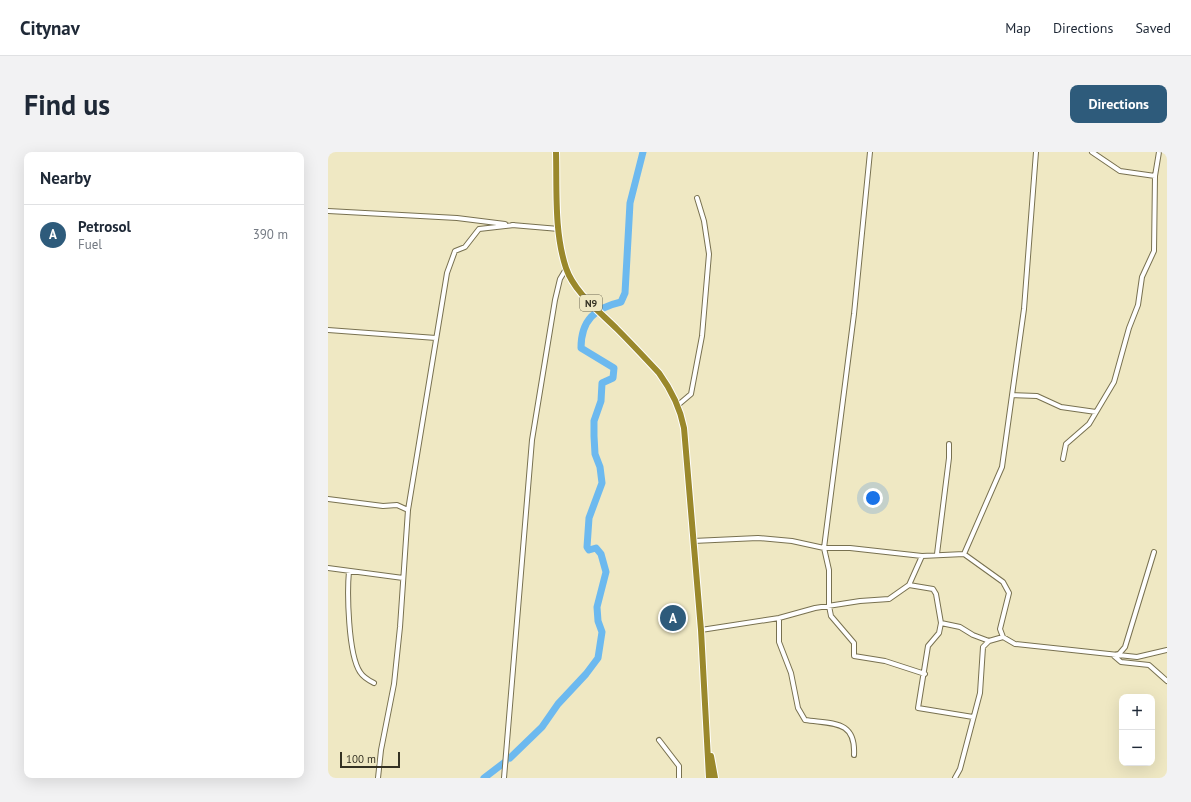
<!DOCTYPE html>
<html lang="en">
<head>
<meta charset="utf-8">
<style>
	body { margin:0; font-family:"PT Sans",sans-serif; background:#f2f2f3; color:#1f2937 }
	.controls { position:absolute; right:12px; bottom:12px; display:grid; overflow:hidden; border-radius:8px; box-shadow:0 4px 16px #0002 }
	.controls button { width:36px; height:36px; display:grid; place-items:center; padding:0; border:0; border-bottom:1px solid #e0e1e3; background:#fff; color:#1f2937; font:20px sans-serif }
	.scale { position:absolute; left:12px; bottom:10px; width:60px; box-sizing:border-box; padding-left:4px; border:2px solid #343123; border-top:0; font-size:11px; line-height:14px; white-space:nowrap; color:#343123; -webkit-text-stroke:3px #efe8c3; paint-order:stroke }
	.you { position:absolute; left:545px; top:346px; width:14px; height:14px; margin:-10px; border:3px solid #fff; border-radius:50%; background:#1a73e8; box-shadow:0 0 0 6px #1a73e833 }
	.badge { display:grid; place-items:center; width:26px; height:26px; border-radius:50%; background:#2e5b7b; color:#fff; font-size:13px; font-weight:700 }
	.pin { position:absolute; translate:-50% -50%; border:2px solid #fff; box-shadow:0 1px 4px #0006 }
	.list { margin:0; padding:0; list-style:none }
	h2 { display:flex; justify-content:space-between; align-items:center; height:52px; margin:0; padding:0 16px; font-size:17px }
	h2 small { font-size:13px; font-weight:400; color:#747a83 }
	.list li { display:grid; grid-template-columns:26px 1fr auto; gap:12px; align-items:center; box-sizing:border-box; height:60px; padding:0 16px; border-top:1px solid #e0e1e3 }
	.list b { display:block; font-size:15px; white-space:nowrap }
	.list p { margin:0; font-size:13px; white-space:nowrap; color:#747a83 }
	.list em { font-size:13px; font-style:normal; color:#747a83 }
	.map { position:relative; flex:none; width:839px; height:626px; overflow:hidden; border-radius:8px }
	header { display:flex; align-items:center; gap:24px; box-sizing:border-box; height:56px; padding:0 20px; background:#fff; border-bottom:1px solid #e0e1e3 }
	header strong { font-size:19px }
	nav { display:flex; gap:22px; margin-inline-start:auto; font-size:14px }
	.intro { display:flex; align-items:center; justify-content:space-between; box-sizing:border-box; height:96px; padding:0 24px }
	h1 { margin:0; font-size:28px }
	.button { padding:10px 18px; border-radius:8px; background:#2e5b7b; color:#fff; font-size:14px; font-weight:700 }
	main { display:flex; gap:24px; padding:0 24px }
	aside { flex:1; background:#fff; border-radius:8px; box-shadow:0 4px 16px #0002 }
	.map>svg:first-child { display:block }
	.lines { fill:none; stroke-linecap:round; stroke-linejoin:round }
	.river { stroke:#6cb9ef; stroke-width:7 }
	.minor-casing { stroke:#787150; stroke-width:6 }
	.highway-casing { stroke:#fff; stroke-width:8 }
	.minor { stroke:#fff; stroke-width:4 }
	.highway { stroke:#9a882b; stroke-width:6 }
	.labels { text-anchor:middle; stroke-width:3; stroke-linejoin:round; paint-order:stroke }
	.shield { fill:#efe8c3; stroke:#6c6853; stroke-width:1 }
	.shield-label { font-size:10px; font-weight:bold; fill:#343123 }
</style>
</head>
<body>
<header>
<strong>Citynav</strong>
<nav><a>Map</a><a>Directions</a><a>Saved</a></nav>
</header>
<div class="intro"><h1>Find us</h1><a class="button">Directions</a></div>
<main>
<aside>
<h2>Nearby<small></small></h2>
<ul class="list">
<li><span class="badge">A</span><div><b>Petrosol</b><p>Fuel</p></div><em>390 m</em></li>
</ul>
</aside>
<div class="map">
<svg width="839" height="626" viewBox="0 0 839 626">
	<rect width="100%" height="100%" fill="#efe8c3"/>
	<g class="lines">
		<!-- river -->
		<path class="river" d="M182 606 214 575 230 552 258 522 270 506 274 480 270 469 269 455 278 420 273 402 268 396 261 398 259 395 261 366 274 331 272 315 267 302 266 284V269L273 249 274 231 285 226 286 216 253 196C253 168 267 156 293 150L297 141 302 51 315 0
			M156 626 177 610"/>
		<defs>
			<path id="minor" d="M542 0 526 162 496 396 501 418V454L503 464 526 491V504L557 509 597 522
				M764 0 792 19 827 24
				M0 59 129 66 177 72
				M184 73 231 77
				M0 178 108 186
				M684 243 709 244 733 255 768 260
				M350 253 363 242 374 184 381 102 376 69 369 46
				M735 307 738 292 761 272 786 230 801 176 810 153 814 125 826 99 827 24 831 0
				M0 347 55 354 69 353 80 358
				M365 389 430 386 464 389 496 396H522L594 404
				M609 402 621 306V292
				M636 402 674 315 696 157 708 0
				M0 416 75 426
				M21 419C19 440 20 502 32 520 35 525 40 528 46 531
				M581 433 605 437 608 442 613 471 611 481 600 494 590 556 645 565
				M451 466V490L463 521 470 556 477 568C505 572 528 568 526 603
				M613 471 632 475 645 483 661 489 675 485
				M373 478 451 466 487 456 532 449 561 447 581 433 594 404 636 402 675 430 681 441 672 477 675 485 687 492 809 505 839 498
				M787 503 791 502 797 495 826 400
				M786 504 793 510 821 513 839 529
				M331 588 351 614V626
				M50 626 53 598 66 532 72 475 80 358 119 121 127 99 137 95 151 77 186 73
				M176 626 204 288 227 148 232 127 238 117
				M627 626 632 617 652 541 655 495 661 489"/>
			<path id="highway" d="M228 0C229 37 226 80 238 116 246 140 271 159 289 177 303 191 317 206 331 221 344 239 352 255 356 276L373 478 381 626
				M383 604 387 626"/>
		</defs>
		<!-- minor casing -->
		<use href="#minor" class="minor-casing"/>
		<!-- highway casing -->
		<use href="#highway" class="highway-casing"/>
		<!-- minor -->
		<use href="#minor" class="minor"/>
		<!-- highway -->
		<use href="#highway" class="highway"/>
	</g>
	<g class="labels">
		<!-- shield labels -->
		<rect class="shield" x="252" y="143" width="22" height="16" rx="3"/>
		<g class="shield-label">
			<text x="263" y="155">N9</text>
		</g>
	</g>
</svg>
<div class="controls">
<button>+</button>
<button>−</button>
</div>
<div class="scale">100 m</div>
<div class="you"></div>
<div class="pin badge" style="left:345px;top:466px">A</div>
</div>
</main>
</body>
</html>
